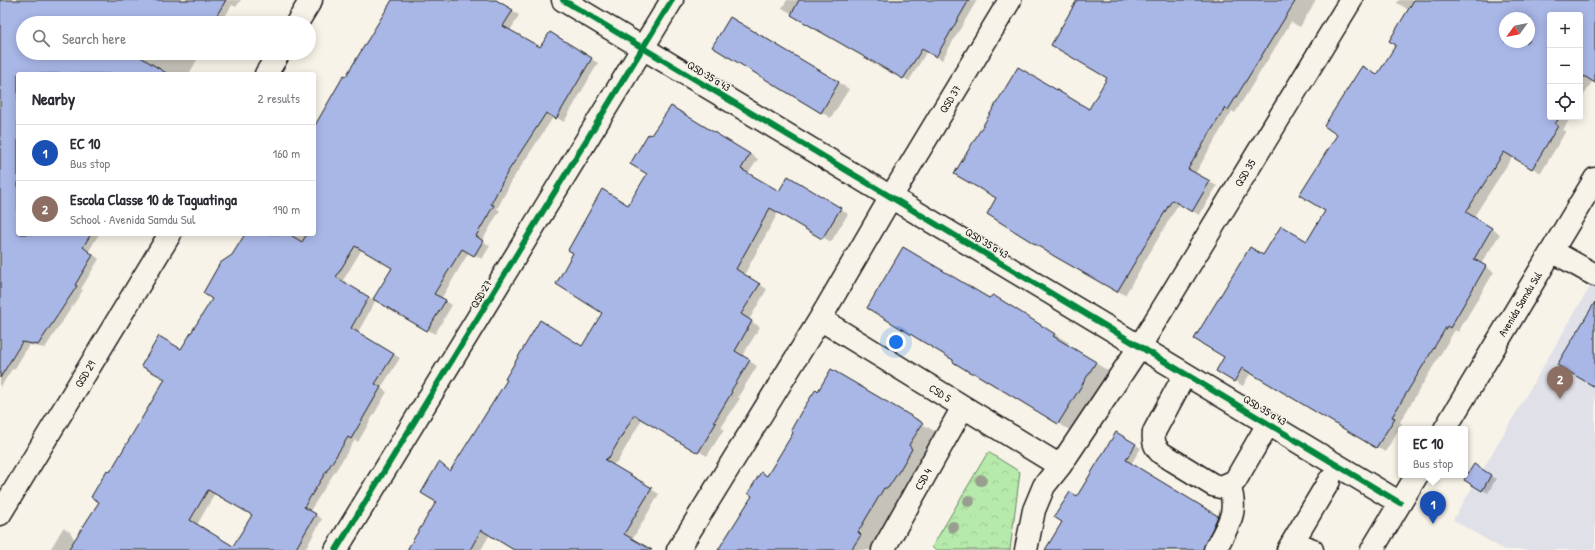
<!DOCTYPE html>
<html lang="en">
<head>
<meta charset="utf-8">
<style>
	body { margin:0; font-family:"Patrick Hand",sans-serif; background:#f2f2f3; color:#2b2b33 }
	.controls { position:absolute; right:12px; top:12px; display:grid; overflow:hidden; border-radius:4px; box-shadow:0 2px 10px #0003 }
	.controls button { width:36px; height:36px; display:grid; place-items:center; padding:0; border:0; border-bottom:1px solid #e1e1e2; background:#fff; color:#2b2b33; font:20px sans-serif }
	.compass { position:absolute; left:1499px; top:12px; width:36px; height:36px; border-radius:50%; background:#fff; box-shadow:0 2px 10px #0003; rotate:237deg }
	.you { position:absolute; left:896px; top:342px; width:14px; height:14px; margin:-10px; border:3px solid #fff; border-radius:50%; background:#1a73e8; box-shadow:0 0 0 6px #1a73e833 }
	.badge { display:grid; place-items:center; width:26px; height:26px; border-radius:50%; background:#111827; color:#fff; font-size:13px; font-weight:700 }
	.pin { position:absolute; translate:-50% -33px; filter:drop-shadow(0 1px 2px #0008) }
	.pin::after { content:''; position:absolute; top:21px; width:14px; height:12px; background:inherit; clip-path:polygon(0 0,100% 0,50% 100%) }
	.popup { position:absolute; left:1398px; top:426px; width:70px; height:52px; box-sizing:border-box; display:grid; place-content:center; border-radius:4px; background:#fff; filter:drop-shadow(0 1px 3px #0005); font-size:13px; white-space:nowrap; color:#7c7c81 }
	.popup b { font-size:15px; color:#2b2b33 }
	.popup::after { content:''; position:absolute; left:50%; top:100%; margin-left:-8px; border:8px solid transparent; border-top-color:#fff }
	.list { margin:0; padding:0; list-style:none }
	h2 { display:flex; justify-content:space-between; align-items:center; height:52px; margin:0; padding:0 16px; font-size:17px }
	h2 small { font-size:13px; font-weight:400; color:#7c7c81 }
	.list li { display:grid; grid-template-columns:26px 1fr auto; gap:12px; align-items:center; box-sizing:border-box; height:56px; padding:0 16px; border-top:1px solid #e1e1e2 }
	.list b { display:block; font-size:15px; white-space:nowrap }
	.list p { margin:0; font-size:13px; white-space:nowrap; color:#7c7c81 }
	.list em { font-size:13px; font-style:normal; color:#7c7c81 }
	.icon { flex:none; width:22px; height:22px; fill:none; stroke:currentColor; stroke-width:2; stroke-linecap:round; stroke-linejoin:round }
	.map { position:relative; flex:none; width:1595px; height:550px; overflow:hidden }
	.search { position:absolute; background:#fff; box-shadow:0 2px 10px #0003; left:16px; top:16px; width:300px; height:44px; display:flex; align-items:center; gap:10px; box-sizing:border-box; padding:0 14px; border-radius:22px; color:#7c7c81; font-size:15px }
	.panel { position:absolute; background:#fff; box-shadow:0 2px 10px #0003; left:16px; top:72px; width:300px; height:164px; border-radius:4px }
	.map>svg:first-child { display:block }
	.built { fill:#e0e1e8 }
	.park { fill:url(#park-crowns); stroke:#698364 }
	.shadow { fill:#0003; fill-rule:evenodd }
	.building { fill:#a9b7e7; stroke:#1c1c1c; fill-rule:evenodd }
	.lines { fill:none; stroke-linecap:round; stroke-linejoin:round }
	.minor-casing { stroke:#1c1c1c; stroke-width:25 }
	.minor { stroke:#f7f3e8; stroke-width:22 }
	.cycleway-casing { stroke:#f7f3e8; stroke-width:8 }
	.cycleway { stroke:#00873e; stroke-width:6 }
	.tree { fill:#989f8f }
	.labels { text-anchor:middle; stroke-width:3; stroke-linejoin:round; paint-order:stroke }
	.street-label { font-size:11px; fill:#1c1c1c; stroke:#f7f3e8 }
</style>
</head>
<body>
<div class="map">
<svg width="1595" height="550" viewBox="0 0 1595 550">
	<defs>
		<pattern id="park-crowns" width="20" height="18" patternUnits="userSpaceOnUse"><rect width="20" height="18" fill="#b6eaab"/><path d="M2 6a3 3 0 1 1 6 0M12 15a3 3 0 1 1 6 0" fill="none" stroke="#9cc893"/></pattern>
	</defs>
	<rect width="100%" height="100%" fill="#f7f3e8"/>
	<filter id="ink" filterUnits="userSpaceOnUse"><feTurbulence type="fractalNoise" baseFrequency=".025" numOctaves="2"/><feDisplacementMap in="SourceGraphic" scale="8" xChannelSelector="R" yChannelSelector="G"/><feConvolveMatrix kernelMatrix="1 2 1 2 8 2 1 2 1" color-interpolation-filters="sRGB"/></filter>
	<g filter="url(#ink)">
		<!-- built -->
		<path class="built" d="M1595 278V550H1504L1453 520Z"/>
		<!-- park -->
		<path class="park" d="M988 452 1020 472 1010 550H935L932 547Z"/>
		<!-- shadow -->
		<path class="shadow" d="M0 0H15L52 23H23V53H201L189 74H18V234H99L89 251 99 259 81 289 83 290 45 348 29 345 14 370 12 369 0 388Z
			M63 0H241L236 7 232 5 221 23H88Z
			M393 0H494L519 15 510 31 541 48 550 33 598 63 564 122 554 116 514 177 497 209 500 210 482 241 490 246 482 259 469 252 441 299 452 305 435 334 376 300 358 332 400 358 381 388 387 392 358 442 355 440 310 511 322 519 305 550H50L63 528 70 532 75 540 101 502 110 473 213 299 233 256 246 234H314V132ZM362 249 393 268 374 300 342 282ZM215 493 253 515 234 548 197 525Z
			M787 0H977L942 60 927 51 909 81 782 8Z
			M1078 0H1316L1300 27 1291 22 1235 113 1232 111 1195 174 1217 186 1199 215 1179 203 1125 295 1054 255 1089 110 1108 78Z
			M1399 0H1595V82L1593 80 1580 102V15H1550V117H1571L1563 130 1566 131 1541 173 1513 156 1473 218 1500 234 1481 264 1494 272 1458 332 1455 330 1400 422 1402 424 1385 452 1251 372 1243 386 1217 371 1226 357 1263 257 1307 242 1327 210 1339 135 1397 45 1409 10 1397 3ZM1505 18H1529V42H1505Z
			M731 18 849 89 831 118 821 112Z
			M679 112 758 159 748 174 779 192 788 178 848 214 831 242 779 211 744 275 767 289 749 320 760 327 742 356 757 366 738 397 740 398 721 428 724 429 707 456 642 419 618 461 612 465 659 494 632 540 649 550H516L490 534 481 550H408L438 501 439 464 451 471 583 347 603 312 628 206 649 174 652 136Z
			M990 299 1026 316 1069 343 1067 345 1110 372 1073 432 954 362Z
			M831 371 943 436 880 550H722Z
			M1116 434 1141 448 1131 464 1223 520 1209 550 1198 544 1195 550H1048Z
			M1474 466 1496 479 1488 493 1466 480Z"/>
		<!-- building -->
		<path class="building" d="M0 0H226L212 23H23V53H134L168 74H18V234H91L83 247 93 255 75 285 77 286 38 345 22 342 0 378Z
			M392 0H496L513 10 503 26 540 47 550 32 592 58 556 119 546 113 507 173 491 204 494 205 476 236 483 241 474 256 462 249 434 294 446 300 427 331 373 299 392 268 355 246 336 277 369 297 351 328 394 354 375 384 381 387 351 439 348 437 304 507 316 514 295 550H68L99 502 91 497 107 470 110 472 165 379 141 366 159 336 181 349 212 299 203 293 220 263 232 255 245 234H289L302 242 307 234H314V127L344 75 346 76ZM208 490 252 515 233 546 190 520Z
			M799 0H969L936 57 922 49 903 79 791 15Z
			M1077 0H1296L1228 110 1225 108 1188 169 1210 181 1192 212 1172 200 1117 292 1054 256 987 214 996 198 954 174 1018 67 1089 109 1107 78 1051 45Z
			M1414 0H1595V83L1584 76 1580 84V15H1550V117H1560L1555 124 1558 126 1532 169 1504 152 1466 212 1492 228 1474 259 1486 266 1450 328 1447 326 1392 417 1395 418 1376 448 1242 368 1234 382 1216 371 1224 357 1194 339 1250 247 1263 255 1281 226 1307 241 1325 211 1299 195 1337 135 1324 126 1362 66 1377 75 1396 45 1389 41ZM1505 18H1529V42H1505Z
			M730 17 839 82 821 113 712 47Z
			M671 106 750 154 741 169 779 191 788 176 841 208 822 239 770 208 736 269 760 284 741 314 752 321 735 351 750 360 731 391 732 392 714 422 716 423 698 453 634 415 610 456 605 460 652 488 624 534 652 550H514L481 530 470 550H407L436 502 421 493 439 462 450 471 507 380 505 379 540 320 582 346 602 313 556 284 573 253 568 250 602 189 628 205 647 174 630 164 648 134 651 135Z
			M903 247 989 298 993 295 1011 306 1055 334 1053 336 1096 362 1058 424 974 373H971L953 362V360L867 308Z
			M1595 302V387L1557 365Z
			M831 369 923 423 909 445 912 449 901 468 888 488H884L858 532 861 535 851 550H718L752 496 748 493 761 472 767 476 793 433 791 430 801 412 816 389 818 391Z
			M1116 432 1136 444 1126 460 1218 516 1203 550H1045L1062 522 1054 517 1070 492 1077 496Z
			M1474 464 1491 475 1482 491 1464 480Z"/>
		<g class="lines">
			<defs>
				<path id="minor" d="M563 0 1400 503
					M297 23 311 0
					M266 74 279 53
					M1552 251 1595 275
					M820 319 1060 466
					M1185 374 1154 432C1153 441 1154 446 1161 453L1213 485 1221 487 1235 481 1268 424
					M1445 429 1595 179
					M0 514 170 234
					M1294 541 1312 550
					M336 550 672 0
					M678 550 820 319 891 197 1010 0
					M883 550 963 407
					M1026 550 1034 510 1044 486 1060 466 1140 346 1351 0
					M1215 550C1228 524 1239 514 1229 485
					M1288 550 1329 481
					M1372 550 1417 475"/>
			</defs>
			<!-- minor casing -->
			<use href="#minor" class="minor-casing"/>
			<!-- minor -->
			<use href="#minor" class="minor"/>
			<defs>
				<path id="cycleway" d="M563 0 1400 503
					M336 550 672 0"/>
			</defs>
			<!-- cycleway casing -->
			<use href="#cycleway" class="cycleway-casing"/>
			<!-- cycleway -->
			<use href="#cycleway" class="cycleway"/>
		</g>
		<!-- trees -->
		<g class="tree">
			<circle cx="981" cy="480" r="6"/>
			<circle cx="969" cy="501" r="6"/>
			<circle cx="953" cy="527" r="6"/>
		</g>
	</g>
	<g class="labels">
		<!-- street labels -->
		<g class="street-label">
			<text transform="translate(709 76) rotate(31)" y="4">QSD 35 a 43</text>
			<text transform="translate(950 99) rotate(-59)" y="4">QSD 37</text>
			<text transform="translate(1245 173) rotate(-59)" y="4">QSD 35</text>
			<text transform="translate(987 243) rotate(31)" y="4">QSD 35 a 43</text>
			<text transform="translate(481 294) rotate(-59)" y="4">QSD 27</text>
			<text transform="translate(1520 304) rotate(-59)" y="4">Avenida Samdu Sul</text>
			<text transform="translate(85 374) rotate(-59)" y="4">QSD 29</text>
			<text transform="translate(940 393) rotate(32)" y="4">CSD 5</text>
			<text transform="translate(1265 410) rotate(31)" y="4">QSD 35 a 43</text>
			<text transform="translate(923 479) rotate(-61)" y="4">CSD 4</text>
		</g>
	</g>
</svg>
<div class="controls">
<button>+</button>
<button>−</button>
<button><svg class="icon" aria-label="locate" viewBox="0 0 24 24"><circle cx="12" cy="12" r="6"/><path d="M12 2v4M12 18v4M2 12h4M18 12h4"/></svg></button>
</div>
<svg class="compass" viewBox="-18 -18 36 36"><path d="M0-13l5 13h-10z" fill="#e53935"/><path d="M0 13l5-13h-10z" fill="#7c7c81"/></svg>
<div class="you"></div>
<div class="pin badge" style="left:1433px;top:524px;background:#1a4fb4">1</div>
<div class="popup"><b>EC 10</b>Bus stop</div>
<div class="pin badge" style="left:1560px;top:399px;background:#8d6e63">2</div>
<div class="search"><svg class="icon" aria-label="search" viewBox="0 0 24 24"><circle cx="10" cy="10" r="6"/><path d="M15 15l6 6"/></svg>Search here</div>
<section class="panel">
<h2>Nearby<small>2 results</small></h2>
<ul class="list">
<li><span class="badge" style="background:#1a4fb4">1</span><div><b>EC 10</b><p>Bus stop</p></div><em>160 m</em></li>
<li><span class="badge" style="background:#8d6e63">2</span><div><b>Escola Classe 10 de Taguatinga</b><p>School · Avenida Samdu Sul</p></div><em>190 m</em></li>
</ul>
</section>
</div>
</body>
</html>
